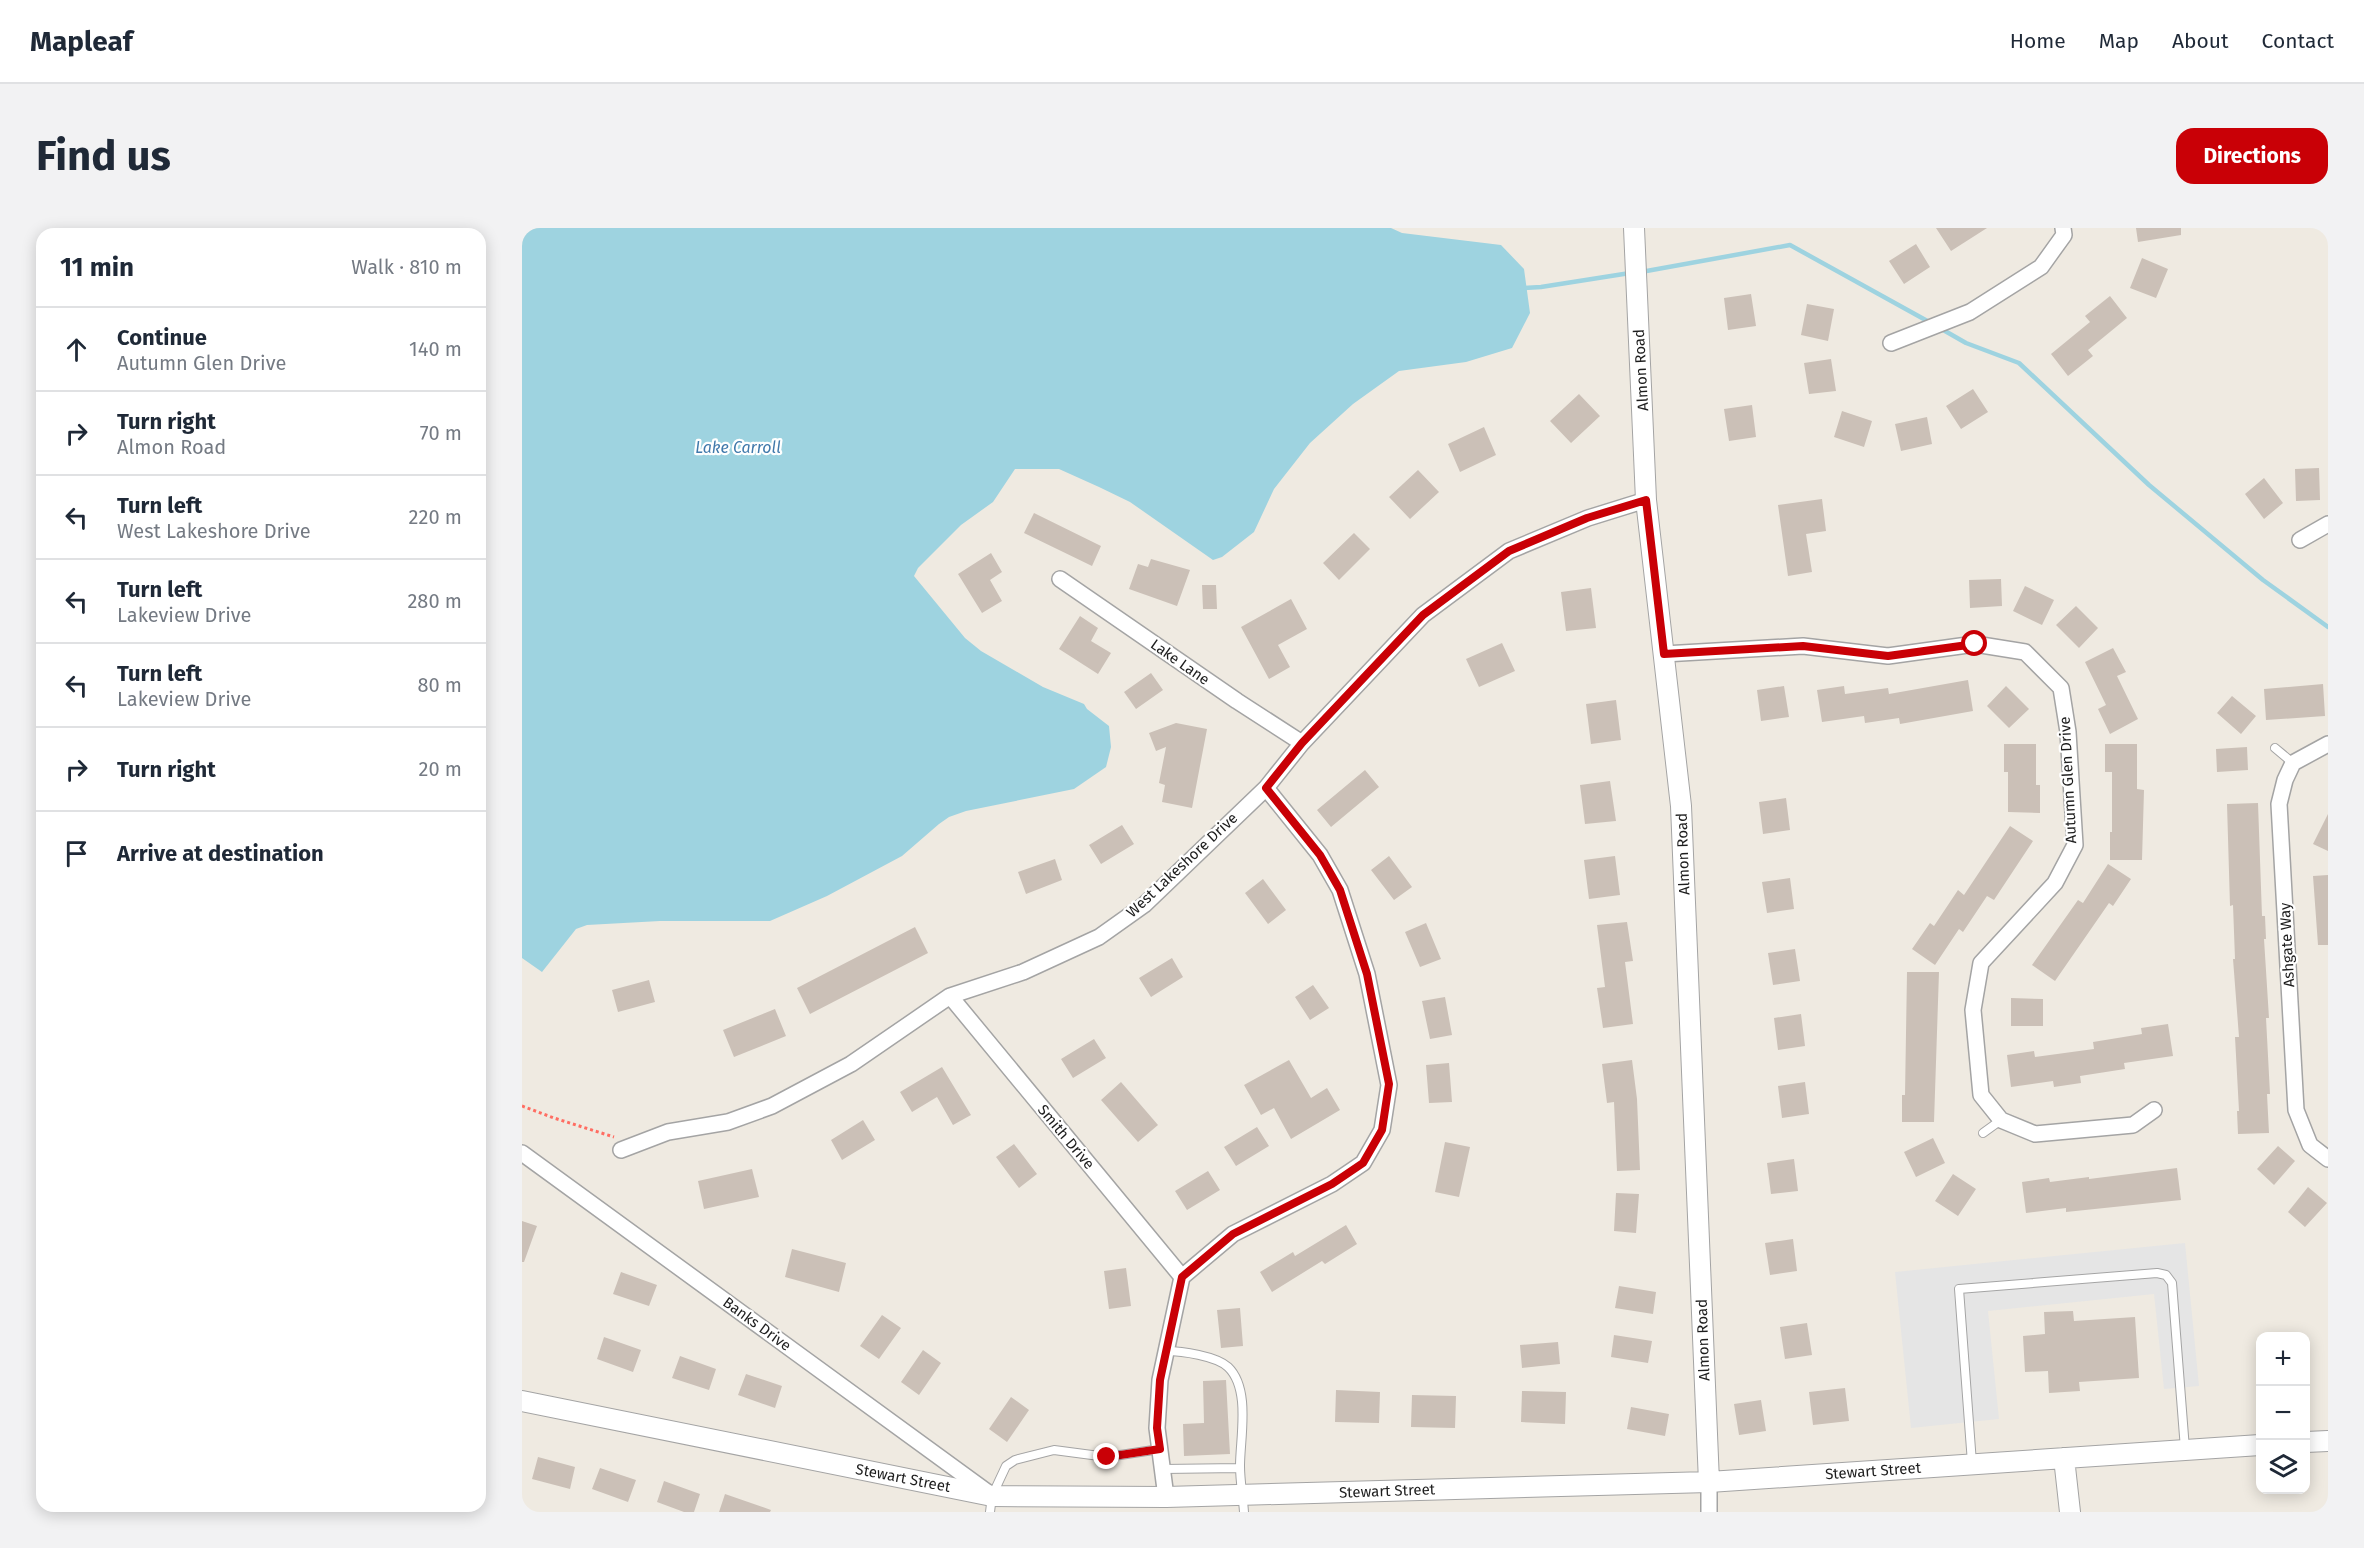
<!DOCTYPE html>
<html lang="en">
<head>
<meta charset="utf-8">
<style>
	body { margin:0; font-family:"Fira Sans",sans-serif; background:#f2f2f3; color:#1f2937 }
	.controls { position:absolute; right:18px; bottom:18px; display:grid; overflow:hidden; border-radius:12px; box-shadow:0 3px 15px #0003 }
	.controls button { width:54px; height:54px; display:grid; place-items:center; padding:0; border:0; border-bottom:2px solid #e0e1e3; background:#fff; color:#1f2937; font:30px sans-serif }
	.stop { position:absolute; width:18px; height:18px; margin:-14px; border:4px solid #c90006; border-radius:50%; background:#fff }
	.stop.end { background:#c90006; border-color:#fff; box-shadow:0 2px 6px #0008 }
	.list { margin:0; padding:0; list-style:none }
	h2 { display:flex; justify-content:space-between; align-items:center; height:78px; margin:0; padding:0 24px; font-size:26px }
	h2 small { font-size:20px; font-weight:400; color:#747a83 }
	.list li { display:grid; grid-template-columns:39px 1fr auto; gap:18px; align-items:center; box-sizing:border-box; height:84px; padding:0 24px; border-top:2px solid #e0e1e3 }
	.list b { display:block; font-size:22px; white-space:nowrap }
	.list p { margin:0; font-size:20px; white-space:nowrap; color:#747a83 }
	.list em { font-size:20px; font-style:normal; color:#747a83 }
	.icon { flex:none; width:33px; height:33px; fill:none; stroke:currentColor; stroke-width:2; stroke-linecap:round; stroke-linejoin:round }
	.map { position:relative; flex:none; width:1806px; height:1284px; overflow:hidden; border-radius:18px }
	header { display:flex; align-items:center; gap:36px; box-sizing:border-box; height:84px; padding:0 30px; background:#fff; border-bottom:2px solid #e0e1e3 }
	header strong { font-size:28px }
	nav { display:flex; gap:33px; margin-inline-start:auto; font-size:21px }
	.intro { display:flex; align-items:center; justify-content:space-between; box-sizing:border-box; height:144px; padding:0 36px }
	h1 { margin:0; font-size:42px }
	.button { padding:15px 27px; border-radius:18px; background:#c90006; color:#fff; font-size:21px; font-weight:700 }
	main { display:flex; gap:36px; padding:0 36px }
	aside { flex:1; background:#fff; border-radius:18px; box-shadow:0 3px 15px #0003 }
	.map>svg:first-child { display:block }
	.parking { fill:#e5e5e5 }
	.water { fill:#9ed3e0 }
	.lines { fill:none; stroke-linecap:round; stroke-linejoin:round }
	.stream { stroke:#9ed3e0; stroke-width:4.5 }
	.building { fill:#cbc0b7 }
	.service-casing { stroke:#a4a4a4; stroke-width:10 }
	.minor-casing { stroke:#a4a4a4; stroke-width:18 }
	.tertiary-casing { stroke:#a4a4a4; stroke-width:22 }
	.path { stroke:#ff6d62; stroke-width:3; stroke-dasharray:3 3; stroke-linecap:butt }
	.service { stroke:#fff; stroke-width:8 }
	.minor { stroke:#fff; stroke-width:15 }
	.tertiary { stroke:#fff; stroke-width:20 }
	.route { stroke:#c90006; stroke-width:8 }
	.labels { text-anchor:middle; stroke-width:4.5; stroke-linejoin:round; paint-order:stroke }
	.street-label { font-size:15px; fill:#1d1d1d; stroke:#fff }
	.water-label { font-size:16px; font-style:italic; fill:#4079ab; stroke:#fff }
</style>
</head>
<body>
<header>
<strong>Mapleaf</strong>
<nav><a>Home</a><a>Map</a><a>About</a><a>Contact</a></nav>
</header>
<div class="intro"><h1>Find us</h1><a class="button">Directions</a></div>
<main>
<aside>
<h2>11 min<small>Walk · 810 m</small></h2>
<ul class="list">
<li><svg class="icon" aria-label="ahead" viewBox="0 0 24 24"><path d="M12 20V5M6 11l6-6 6 6"/></svg><div><b>Continue</b><p>Autumn Glen Drive</p></div><em>140 m</em></li>
<li><svg class="icon" aria-label="right" viewBox="0 0 24 24"><path d="M7 20v-9h11M14 6l5 5-5 5"/></svg><div><b>Turn right</b><p>Almon Road</p></div><em>70 m</em></li>
<li><svg class="icon" aria-label="left" viewBox="0 0 24 24"><path d="M17 20v-9H6M10 6l-5 5 5 5"/></svg><div><b>Turn left</b><p>West Lakeshore Drive</p></div><em>220 m</em></li>
<li><svg class="icon" aria-label="left" viewBox="0 0 24 24"><path d="M17 20v-9H6M10 6l-5 5 5 5"/></svg><div><b>Turn left</b><p>Lakeview Drive</p></div><em>280 m</em></li>
<li><svg class="icon" aria-label="left" viewBox="0 0 24 24"><path d="M17 20v-9H6M10 6l-5 5 5 5"/></svg><div><b>Turn left</b><p>Lakeview Drive</p></div><em>80 m</em></li>
<li><svg class="icon" aria-label="right" viewBox="0 0 24 24"><path d="M7 20v-9h11M14 6l5 5-5 5"/></svg><div><b>Turn right</b></div><em>20 m</em></li>
<li><svg class="icon" aria-label="arrive" viewBox="0 0 24 24"><path d="M6 21V4h12l-3 4 3 4H6"/></svg><div><b>Arrive at destination</b></div></li>
</ul>
</aside>
<div class="map">
<svg width="1806" height="1284" viewBox="0 0 1806 1284">
	<rect width="100%" height="100%" fill="#efeae1"/>
	<!-- parking -->
	<path class="parking" d="M1663 1015 1677 1158 1642 1161 1632 1066 1466 1083 1477 1191 1389 1200 1373 1044Z"/>
	<!-- water -->
	<path class="water" d="M0 0H869L880 5 979 17 1002 41 1008 85 990 120 944 134 877 143 831 176 788 215 752 261 732 304 700 329 691 332 608 274 577 259 537 241H493L471 274 439 297 396 340 392 348 443 410 459 423 521 459 562 476 565 481 587 498 589 519 584 539 552 561 444 583 427 589 417 596 380 628 305 668 248 693H138L65 697 54 701 20 744 0 730Z"/>
	<g class="lines">
		<!-- stream -->
		<path class="stream" d="M1119 44 1268 17 1409 95
			M1000 60 1019 59 1108 45
			M1416 99 1444 115 1497 135 1627 257 1741 352 1806 399"/>
	</g>
	<!-- building -->
	<path class="building" d="M1414 0H1465L1429 23Z
		M1614 0H1659V7L1616 14Z
		M1394 16 1408 39 1382 56 1367 33Z
		M1620 30 1646 41 1634 70 1608 60Z
		M1229 66 1234 98 1206 102 1202 70Z
		M1588 68 1605 90 1566 122 1571 128 1546 148 1529 126 1568 94 1563 88Z
		M1285 76 1312 81 1306 113 1279 107Z
		M1309 131 1314 163 1287 166 1282 135Z
		M1451 161 1466 184 1439 201 1424 178Z
		M1057 166 1078 188 1049 215 1028 193Z
		M1230 177 1234 209 1207 213 1202 181Z
		M1320 183 1350 193 1342 219 1312 209Z
		M1405 189 1410 216 1379 223 1373 196Z
		M962 199 974 227 938 244 926 216Z
		M1797 240 1798 272 1774 273 1773 241Z
		M896 242 917 264 888 291 867 269Z
		M1742 250 1761 275 1742 291 1723 266Z
		M1300 271 1304 303 1284 306 1290 344 1266 348 1256 277Z
		M512 285 579 318 570 338 502 305Z
		M832 305 848 321 817 352 801 335Z
		M469 325 480 344 468 352 480 373 460 385 436 346Z
		M629 331 668 342 655 378 607 361 616 336 626 339Z
		M1479 351 1480 378 1448 380 1447 352Z
		M680 357H694L695 381H681Z
		M1503 358 1532 372 1520 397 1491 383Z
		M1069 360 1074 400 1044 403 1039 364Z
		M769 371 785 401 756 417 768 439 747 451 719 399Z
		M1554 378 1576 400 1557 420 1534 397Z
		M558 388 576 400 569 413 589 425 576 446 537 421Z
		M980 415 993 443 957 459 944 431Z
		M1591 420 1604 444 1595 448 1616 491 1588 506 1576 481 1584 477 1563 434Z
		M629 445 641 462 614 481 602 464Z
		M1446 452 1451 483 1378 496 1377 490 1343 495 1342 488 1300 494 1295 462 1322 458 1323 466 1366 460 1367 466Z
		M1801 456 1803 488 1744 492 1742 461Z
		M1262 458 1267 489 1239 493 1235 462Z
		M1484 458 1507 481 1487 500 1465 478Z
		M1710 468 1734 488 1719 506 1695 485Z
		M1094 472 1099 512 1069 516 1064 476Z
		M654 495 685 501 670 580 640 574 643 557 637 555 644 519 634 523 627 505Z
		M1482 516H1514V557H1518V585L1486 584V544H1482Z
		M1583 516H1615V561L1622 562 1620 632H1588V604H1590V544H1583Z
		M1725 519 1726 542 1695 544 1694 521Z
		M843 542 857 559 809 599 795 582Z
		M1088 553 1094 593 1063 596 1058 557Z
		M1264 570 1268 602 1241 606 1237 574Z
		M1736 575 1740 688H1743L1744 711H1742L1747 790H1744L1748 866H1745L1747 905 1716 906 1715 883H1717L1713 809H1717L1711 731H1713L1711 677 1708 678 1705 576Z
		M1806 586V623L1791 616Z
		M600 597 612 616 579 636 567 617Z
		M1488 598 1511 613 1472 672 1465 668 1441 704 1437 701 1413 737 1390 721 1408 695 1412 698 1436 662 1442 667Z
		M867 628 890 659 872 672 849 642Z
		M1093 628 1098 667 1067 671 1062 632Z
		M533 631 540 652 504 666 496 644Z
		M1586 636 1609 651 1591 678 1587 675 1533 753 1510 737 1556 672 1561 675Z
		M1806 647V717H1796L1791 648Z
		M1268 650 1272 681 1245 685 1240 654Z
		M741 651 764 682 746 696 723 665Z
		M1105 694 1111 733 1103 734 1111 796 1081 800 1075 760 1083 759 1075 697Z
		M904 695 919 731 898 739 883 704Z
		M393 699 406 725 288 786 275 760Z
		M1273 721 1278 753 1251 757 1246 725Z
		M650 730 661 749 629 769 617 750Z
		M1385 744H1417L1412 894H1380V867H1383Z
		M127 752 133 774 96 784 90 762Z
		M791 757 807 780 788 792 773 769Z
		M923 769 930 807 908 811 900 773Z
		M1489 770 1521 771V798H1489Z
		M253 781 264 808 212 829 201 802Z
		M1279 786 1283 818 1256 822 1252 790Z
		M1646 796 1651 828 1602 835 1603 841 1558 848 1559 855 1532 859 1531 853 1489 859 1485 827 1512 823 1513 829 1572 821 1571 814 1620 806 1619 800Z
		M572 811 584 830 551 850 539 831Z
		M767 832 789 870 805 860 818 882 769 911 752 880 739 887 722 857Z
		M1110 832 1115 871 1118 942 1095 943 1092 874 1085 875 1080 836Z
		M927 835 930 874 907 875 904 837Z
		M420 839 449 887 431 897 415 869 390 884 378 864Z
		M599 854 636 897 616 914 579 872Z
		M1283 854 1287 886 1260 890 1256 858Z
		M341 892 353 912 320 932 309 912Z
		M735 899 747 918 714 938 702 919Z
		M1411 910 1423 935 1394 949 1382 924Z
		M923 914 948 919 937 969 913 964Z
		M492 916 515 946 497 960 474 929Z
		M1756 918 1773 933 1752 957 1735 941Z
		M1272 931 1276 963 1249 966 1245 935Z
		M1655 940 1659 972 1544 984V980L1504 985 1500 954 1527 950 1528 954 1567 949V951Z
		M230 941 237 969 182 981 176 953Z
		M686 943 698 962 665 982 653 963Z
		M1431 946 1454 961 1436 988 1413 973Z
		M1786 959 1805 975 1783 999 1766 984Z
		M1094 965 1117 966 1114 1005 1092 1003Z
		M0 993 15 998 2 1034H0Z
		M824 997 835 1016 803 1036 800 1033 750 1064 738 1044 771 1024 773 1028Z
		M1271 1011 1275 1043 1248 1047 1243 1015Z
		M270 1021 324 1035 317 1064 263 1049Z
		M604 1040 609 1078 587 1081 582 1043Z
		M99 1044 135 1057 127 1078 91 1066Z
		M1097 1058 1134 1064 1131 1086 1093 1080Z
		M718 1080 721 1118 699 1120 695 1082Z
		M1551 1083 1552 1093 1613 1089 1617 1150 1557 1154 1558 1163 1527 1165 1526 1143 1503 1144 1501 1108 1523 1106 1522 1084Z
		M360 1087 379 1100 357 1131 338 1118Z
		M1285 1095 1290 1127 1263 1131 1258 1099Z
		M1092 1107 1130 1113 1126 1135 1089 1129Z
		M82 1109 119 1122 111 1144 75 1131Z
		M1036 1114 1038 1136 1000 1140 998 1117Z
		M401 1122 419 1135 397 1167 379 1154Z
		M158 1128 194 1141 187 1162 150 1150Z
		M224 1146 260 1158 253 1180 216 1167Z
		M704 1152 708 1226 662 1228 661 1196 682 1195 681 1153Z
		M1323 1160 1327 1193 1291 1197 1287 1164Z
		M814 1162 858 1164 857 1195 813 1194Z
		M1000 1163 1044 1164 1043 1196 999 1194Z
		M890 1167 934 1168 933 1200 889 1199Z
		M489 1169 507 1182 485 1214 467 1201Z
		M1239 1172 1244 1203 1217 1207 1212 1176Z
		M1109 1179 1147 1186 1143 1208 1105 1201Z
		M16 1229 53 1239 48 1261 10 1251Z
		M78 1240 114 1252 106 1274 70 1261Z
		M142 1253 178 1266 172 1284H162L135 1274Z
		M203 1266 249 1282 248 1284H197Z"/>
	<g class="lines">
		<defs>
			<path id="service" d="M1753 520 1771 535
				M1461 905 1479 892
				M644 1123C660 1123 694 1128 706 1139 729 1161 718 1210 718 1238 718 1253 721 1269 722 1284
				M1450 1235 1437 1061 1635 1045 1644 1047 1650 1055 1663 1221
				M641 1241 718 1240
				M468 1284 470 1268 484 1238 493 1232 532 1222 585 1229 638 1221"/>
			<path id="minor" d="M1369 115 1448 84 1519 39 1542 7 1541 0
				M1778 312 1806 296
				M538 351 715 473 780 515
				M1142 426 1281 418 1366 428 1453 416 1503 424 1539 460 1546 504 1553 617 1533 655 1459 735 1451 782 1459 867 1479 892 1513 906 1611 897 1632 882
				M1806 516 1771 535 1763 552 1757 576 1774 882 1788 917 1806 931
				M428 768 660 1049
				M99 922 146 904 206 894 250 878 329 836 428 768 501 744 577 709 622 677 744 560 780 515 901 387 987 323 1066 290 1124 272
				M0 925 468 1266
				M644 1269 635 1200 638 1152 660 1049 711 1006 810 956 841 935 860 902 867 857 845 746 818 662 798 627 744 560
				M1187 1284V1254"/>
			<path id="tertiary" d="M1112 0 1124 272 1159 578 1187 1254
				M0 1173 470 1268 644 1269 1187 1254 1738 1217
				M1784 1214 1806 1213
				M1542 1230 1548 1284"/>
		</defs>
		<!-- service casing -->
		<use href="#service" class="service-casing"/>
		<!-- minor casing -->
		<use href="#minor" class="minor-casing"/>
		<!-- tertiary casing -->
		<use href="#tertiary" class="tertiary-casing"/>
		<!-- path -->
		<path class="path" d="M0 878 32 890 92 909"/>
		<!-- service -->
		<use href="#service" class="service"/>
		<!-- minor -->
		<use href="#minor" class="minor"/>
		<!-- tertiary -->
		<use href="#tertiary" class="tertiary"/>
	</g>
	<g class="lines">
		<!-- route -->
		<path class="route" d="M585 1229 638 1221 635 1200 638 1152 660 1049 711 1006 810 956 841 935 860 902 867 856 845 746 818 662 798 627 744 560 780 515 901 387 987 323 1065 290 1124 272 1142 426 1281 418 1366 428 1453 416"/>
	</g>
	<g class="labels">
		<!-- street labels -->
		<g class="street-label">
			<text transform="translate(1119 142) rotate(-93)" y="5">Almon Road</text>
			<text transform="translate(658 434) rotate(35)" y="5">Lake Lane</text>
			<text transform="translate(1546 552) rotate(-93)" y="5">Autumn Glen Drive</text>
			<text transform="translate(1161 626) rotate(-92)" y="5">Almon Road</text>
			<text transform="translate(660 637) rotate(-43)" y="5">West Lakeshore Drive</text>
			<text transform="translate(1765 717) rotate(-93)" y="5">Ashgate Way</text>
			<text transform="translate(544 909) rotate(50)" y="5">Smith Drive</text>
			<text transform="translate(235 1096) rotate(36)" y="5">Banks Drive</text>
			<text transform="translate(1181 1112) rotate(-92)" y="5">Almon Road</text>
			<text transform="translate(1351 1243) rotate(-4)" y="5">Stewart Street</text>
			<text transform="translate(381 1250) rotate(11)" y="5">Stewart Street</text>
			<text transform="translate(865 1263) rotate(-2)" y="5">Stewart Street</text>
		</g>
		<!-- water labels -->
		<g class="water-label">
			<text x="216" y="225">Lake Carroll</text>
		</g>
	</g>
</svg>
<div class="controls">
<button>+</button>
<button>−</button>
<button><svg class="icon" aria-label="layers" viewBox="0 0 24 24"><path d="M12 4l9 5-9 5-9-5zM3 14l9 5 9-5"/></svg></button>
</div>
<div class="stop" style="left:1453px;top:416px"></div>
<div class="stop end" style="left:585px;top:1229px"></div>
</div>
</main>
</body>
</html>
